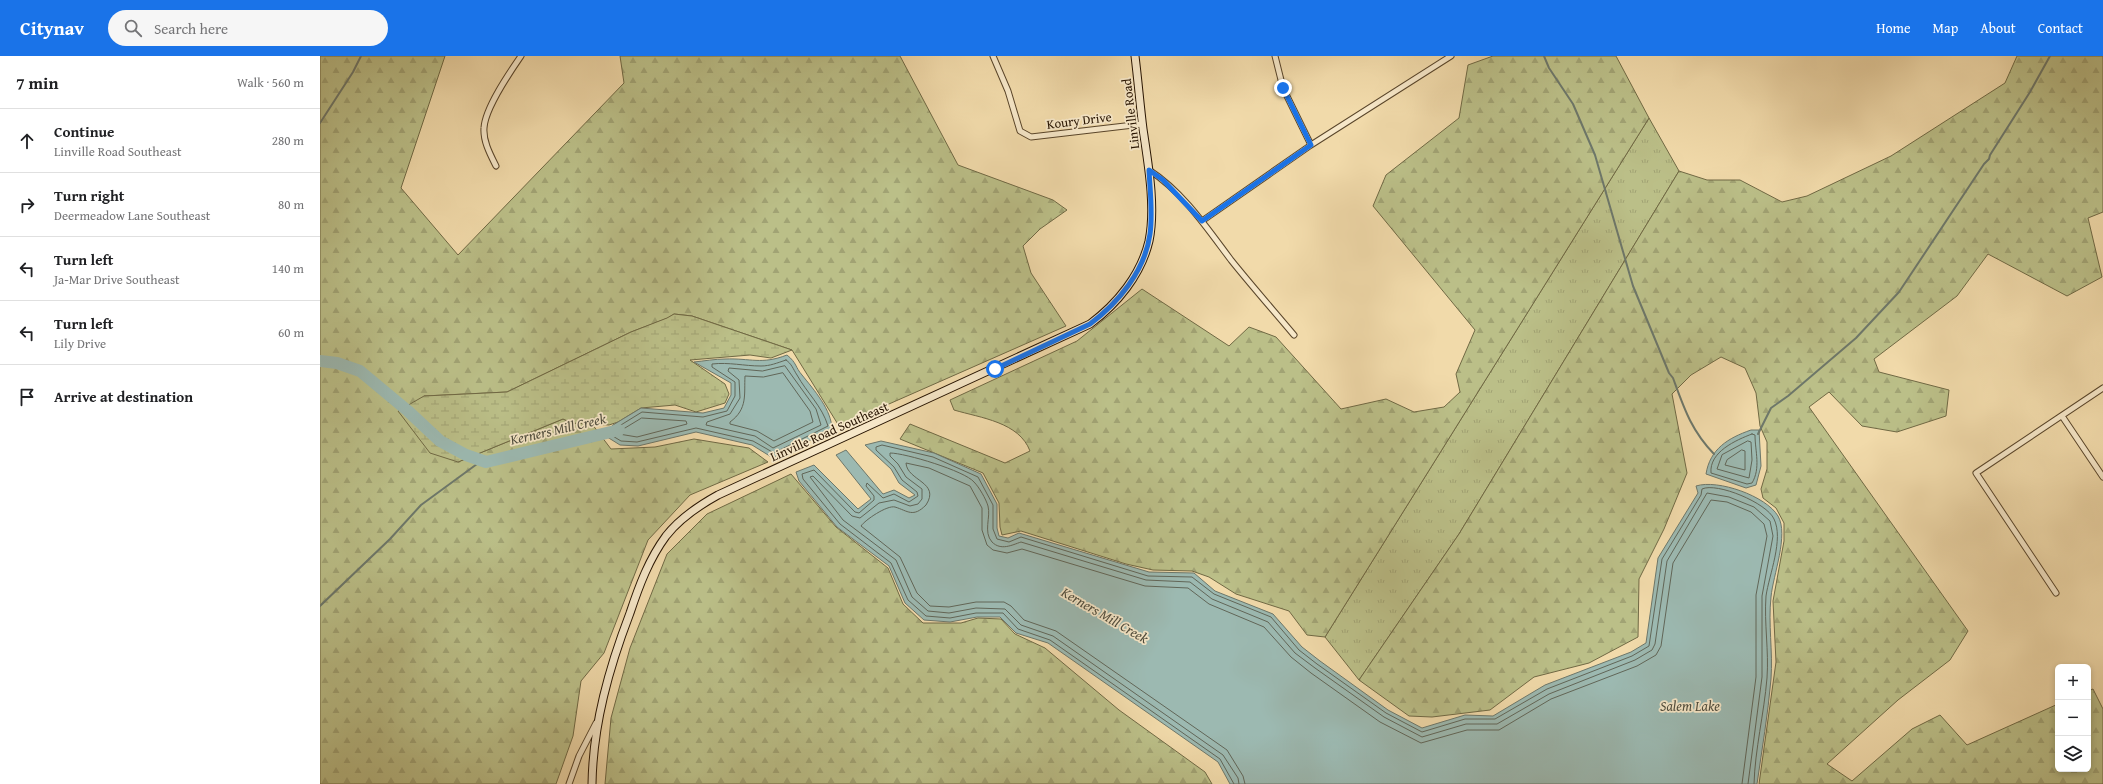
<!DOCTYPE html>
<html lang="en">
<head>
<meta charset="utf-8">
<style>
	body { margin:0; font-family:"Gentium Book Plus",serif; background:#f6f6f6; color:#202124 }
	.controls { position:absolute; right:12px; bottom:12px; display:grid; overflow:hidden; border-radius:6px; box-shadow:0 2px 6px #0003 }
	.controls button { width:36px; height:36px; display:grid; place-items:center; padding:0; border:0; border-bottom:1px solid #e0e0e0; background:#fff; color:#202124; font:20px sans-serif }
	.stop { position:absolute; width:12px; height:12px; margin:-9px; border:3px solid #1a73e8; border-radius:50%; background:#fff }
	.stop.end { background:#1a73e8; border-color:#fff; box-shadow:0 1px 4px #0008 }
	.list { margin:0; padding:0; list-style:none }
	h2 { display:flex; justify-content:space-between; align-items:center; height:52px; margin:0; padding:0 16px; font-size:17px }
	h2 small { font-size:13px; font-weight:400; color:#757577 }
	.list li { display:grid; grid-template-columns:26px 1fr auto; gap:12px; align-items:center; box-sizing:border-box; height:64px; padding:0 16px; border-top:1px solid #e0e0e0 }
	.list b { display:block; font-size:15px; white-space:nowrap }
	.list p { margin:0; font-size:13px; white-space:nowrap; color:#757577 }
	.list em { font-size:13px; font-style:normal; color:#757577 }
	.icon { flex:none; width:22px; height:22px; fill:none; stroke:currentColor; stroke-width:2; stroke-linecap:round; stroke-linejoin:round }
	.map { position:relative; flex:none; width:1783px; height:728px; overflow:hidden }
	header { display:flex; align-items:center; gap:24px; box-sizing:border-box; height:56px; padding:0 20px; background:#1a73e8; color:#fff }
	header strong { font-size:19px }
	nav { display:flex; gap:22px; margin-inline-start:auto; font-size:14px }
	.search { width:280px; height:36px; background:#f6f6f6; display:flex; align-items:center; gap:10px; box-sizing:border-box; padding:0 14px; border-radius:22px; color:#757577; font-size:15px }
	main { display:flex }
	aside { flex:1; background:#fff }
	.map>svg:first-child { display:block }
	.grass { fill:url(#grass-tufts); stroke:#706944 }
	.forest { fill:url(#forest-firs); stroke:#706944 }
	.wetland { fill:url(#wetland-marsh); stroke:#706944 }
	.water { fill:#9cb9b1; stroke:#6d776a }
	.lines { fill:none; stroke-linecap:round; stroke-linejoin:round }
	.shore { stroke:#616658; stroke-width:1 }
	.stream { stroke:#6d776a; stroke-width:2 }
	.river { stroke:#9cb9b1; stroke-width:12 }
	.minor-casing { stroke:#59452a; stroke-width:7 }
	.secondary-casing { stroke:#261300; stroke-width:9 }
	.minor { stroke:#f6e7c8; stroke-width:5 }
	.secondary { stroke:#f6e7c8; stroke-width:7 }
	.route { stroke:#1a73e8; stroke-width:5 }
	.labels { text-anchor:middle; stroke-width:3.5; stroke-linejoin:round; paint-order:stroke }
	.street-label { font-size:13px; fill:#261300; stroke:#f6e7c8 }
	.water-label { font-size:14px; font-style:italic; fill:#4f4d3e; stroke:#f6e7c8 }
</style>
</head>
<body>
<header>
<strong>Citynav</strong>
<div class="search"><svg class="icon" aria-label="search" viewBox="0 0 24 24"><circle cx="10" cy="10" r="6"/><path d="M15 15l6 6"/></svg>Search here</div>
<nav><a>Home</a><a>Map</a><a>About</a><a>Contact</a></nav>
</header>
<main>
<aside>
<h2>7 min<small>Walk · 560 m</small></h2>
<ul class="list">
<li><svg class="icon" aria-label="ahead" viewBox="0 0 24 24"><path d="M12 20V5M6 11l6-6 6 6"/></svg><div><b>Continue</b><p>Linville Road Southeast</p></div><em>280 m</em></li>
<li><svg class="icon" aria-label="right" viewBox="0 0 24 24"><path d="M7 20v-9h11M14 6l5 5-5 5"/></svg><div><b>Turn right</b><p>Deermeadow Lane Southeast</p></div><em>80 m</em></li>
<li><svg class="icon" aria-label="left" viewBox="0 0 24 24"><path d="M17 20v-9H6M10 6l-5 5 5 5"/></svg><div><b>Turn left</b><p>Ja-Mar Drive Southeast</p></div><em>140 m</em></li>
<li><svg class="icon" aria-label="left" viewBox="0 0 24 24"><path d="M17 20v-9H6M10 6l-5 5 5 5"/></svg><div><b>Turn left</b><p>Lily Drive</p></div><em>60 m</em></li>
<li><svg class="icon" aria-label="arrive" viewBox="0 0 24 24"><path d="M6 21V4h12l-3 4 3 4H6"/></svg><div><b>Arrive at destination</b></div></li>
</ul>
</aside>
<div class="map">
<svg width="1783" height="728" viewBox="0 0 1783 728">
	<defs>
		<pattern id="grass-tufts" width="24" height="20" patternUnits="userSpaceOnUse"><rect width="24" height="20" fill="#bbbf88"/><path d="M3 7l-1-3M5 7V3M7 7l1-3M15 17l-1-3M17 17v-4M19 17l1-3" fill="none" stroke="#a1a374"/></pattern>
		<pattern id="forest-firs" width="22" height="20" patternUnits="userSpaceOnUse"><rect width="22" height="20" fill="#bbbf88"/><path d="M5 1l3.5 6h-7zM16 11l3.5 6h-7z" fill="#a1a374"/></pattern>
		<pattern id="wetland-marsh" width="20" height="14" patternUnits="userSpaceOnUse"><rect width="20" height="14" fill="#bbbf88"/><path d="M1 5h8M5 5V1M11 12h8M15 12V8" fill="none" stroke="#a1a374"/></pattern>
	</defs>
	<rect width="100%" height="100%" fill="#f1daaa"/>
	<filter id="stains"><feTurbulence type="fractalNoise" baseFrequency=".005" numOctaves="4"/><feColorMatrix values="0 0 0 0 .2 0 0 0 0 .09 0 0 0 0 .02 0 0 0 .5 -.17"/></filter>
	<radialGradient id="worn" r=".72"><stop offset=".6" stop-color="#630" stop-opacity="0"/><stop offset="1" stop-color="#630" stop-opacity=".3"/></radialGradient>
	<!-- grass -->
	<path class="grass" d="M1329 62 1359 115 1139 478 1039 624 1005 581Z"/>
	<!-- forest -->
	<path class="forest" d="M0 0H125L81 132 138 199 304 27 300 0H580L638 109 733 144 747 154 720 173 703 190 711 217 746 270 519 370 472 294 372 260 354 258 348 262 311 276 187 336 104 340 138 406 243 363 252 367 272 368 291 393 335 391 374 383 429 392 448 406 370 439 328 484 284 597 261 625 253 680 236 728H0Z
		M1173 0H1296L1329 62 1005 581 987 579 969 555 916 538 889 521 872 515 833 514 806 508 701 475 682 479 680 471 679 447 663 417 580 383 590 368 685 407 710 395C699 366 661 362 634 354L630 344 757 285 822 233 909 290 929 271 956 281 1021 353 1066 343 1094 356 1124 351 1140 336 1136 318 1155 274 1053 150 1066 119 1139 62 1148 9Z
		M1697 0H1783V156L1768 162 1782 221 1747 240 1668 198 1637 240 1554 303 1559 316 1629 334 1626 360 1577 376 1542 370 1509 336 1489 351 1648 575 1630 604 1578 644 1507 708 1532 725 1592 673 1620 659 1647 689 1738 648V713H1768V635L1773 633 1783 653V728H1439L1456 606 1453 545 1464 485V467L1456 452 1443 442 1441 433 1447 413V386L1440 370 1436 337 1425 312 1401 301 1371 319 1352 338 1367 417 1344 473 1319 523 1318 581 1269 607 1214 621 1170 654 1112 661 1089 660 1039 624 1139 478 1359 115 1387 124H1420L1462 146 1487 140 1571 100 1685 27Z
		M471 418 516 471 568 512 583 548 603 567H641L658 562 681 563 695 578 725 592 799 654 885 716 892 728H285L291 662 310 592 347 498 387 458Z"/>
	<!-- wetland -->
	<path class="wetland" d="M354 258 372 260 472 294 451 302 430 299 370 304 405 328 409 338 405 347 376 356 355 349 321 352 298 366 289 369 252 367 243 363 138 406 110 397 78 355 104 340 187 336 311 276 347 262Z"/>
	<!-- water -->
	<path class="water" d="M467 299C477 307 475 311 482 319 494 334 512 354 512 374L453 402 432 389 376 376 318 390 300 389 284 379 293 369 321 352 383 357 404 352 411 339V327L374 306C384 305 395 303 405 303 431 302 441 309 467 299Z
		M1431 374H1439L1441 410 1436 429 1426 432 1386 418C1390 393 1408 382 1431 374Z
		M561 385 614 397 661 418 677 448V472L679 480 688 482 699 477 829 516 874 517 895 535 953 558 982 591 1000 605 1068 654 1102 672 1145 659 1173 660 1225 629 1311 596 1326 587 1338 502 1378 437 1376 430C1398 423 1446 440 1458 460 1469 479 1453 519 1451 541 1448 568 1453 595 1451 623 1448 658 1442 693 1437 728H910L898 706 728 587 696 577 680 561H657L630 566 604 564 585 547 569 510 517 471 479 425 476 416 494 409 538 453 551 443 516 399 526 394 563 438 574 434 589 442 595 439 579 427 571 413 545 389Z"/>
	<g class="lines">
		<!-- shore -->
		<path class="shore" d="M466 304C472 308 473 313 477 319 487 337 502 350 508 370L454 397 433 385 376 372 317 386 301 385 291 379 296 372 322 356 383 361 407 355 415 340V326L392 311V308C409 306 424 310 441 310 450 310 457 307 466 304Z
			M465 310 496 353 501 369 453 392 435 380 386 369 387 366 410 358 420 342 419 324 408 315 409 312 442 315Z
			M463 317 490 355 493 366 454 385 437 375 410 368V366C428 353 424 338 425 320L443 321Z
			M322 362 366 365 367 368 317 381 299 378V376Z
			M1432 378 1435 379C1435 395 1441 412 1432 427L1427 428 1391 417C1389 396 1416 384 1432 378Z
			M1428 385 1431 386 1432 404 1429 422 1397 413 1402 399Z
			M1422 394 1425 395V414L1405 409 1407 404Z
			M914 728 900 703 730 584 698 573 683 557H656L630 562 606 560 588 544 571 507 520 468 483 423 482 418 494 414 535 456 539 457 554 444V440L546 430 547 427 563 442 574 438 589 446 598 440 597 436 582 424 574 411 556 394V391L562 389 613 401 658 421 673 449V473L677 483 689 486 701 481 828 520 872 521 894 538 951 561 979 594 997 608 1066 657 1102 676 1145 663H1175L1227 633 1312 600 1329 590 1342 503 1381 439 1382 433C1397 426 1447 447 1454 463 1464 483 1449 519 1446 540 1444 567 1449 595 1447 622 1444 658 1435 693 1434 728
			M919 728 918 722 903 699 733 580 701 569 685 553 656 552 629 557 608 555 592 541 576 504 523 464 490 421 493 420 532 460 540 462 559 447 574 444 590 450 598 448 602 443V433L586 421 578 408 570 400V397C585 397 645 415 654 426 659 431 666 443 668 450 671 461 663 476 672 486 681 495 692 489 701 486L826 524 870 526 892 543 948 566 975 597 995 612 1064 661 1102 681 1146 668H1177L1229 638 1315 604 1332 594 1335 588 1347 505 1387 437 1409 441 1434 451 1450 465 1453 480 1442 540V621L1428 728
			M925 728 923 720 907 694 736 575 704 564 691 550 684 546H656L629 551 610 550 597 537 580 501 541 470C545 464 567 449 575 451 588 455 593 462 606 449 621 426 587 425 586 407L609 412 650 430 662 452V474L667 489 673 494 687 497 702 493 825 530 868 532 889 548 944 571 971 601 991 617 1060 666 1101 687 1147 674H1179L1231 643 1317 610 1336 599 1341 590 1353 507 1391 444 1407 446 1431 456 1444 468 1447 480 1436 539V621L1422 728"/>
		<!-- stream -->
		<path class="stream" d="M1224 0 1229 12 1253 48 1275 99 1313 230 1349 317 1353 322C1364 352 1371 374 1394 398
			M0 67 33 16 41 0
			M1438 378 1451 352 1468 340 1536 282 1579 236 1664 108 1669 103 1670 99 1710 36 1730 0
			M0 550 70 483 101 449 157 408 166 406"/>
		<!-- river -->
		<path class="river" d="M0 305 17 307 40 315 88 355 120 385 146 399 166 406 299 374"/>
		<defs>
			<path id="minor" d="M673 0 688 35 700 75 711 81 822 68
				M955 0 963 32 991 89
				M176 110C170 98 163 85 164 72 165 52 190 16 201 0
				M829 114C863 136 887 172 911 204 931 229 953 254 974 279
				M882 165 991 89 1131 0
				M1742 360 1783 421
				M1736 537 1656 417 1783 332
				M249 728 259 700 276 667"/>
			<path id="secondary" d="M272 728C273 668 289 612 310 557 319 530 329 503 346 480 360 462 378 450 398 439L770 268C797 248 821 219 829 185 836 151 828 107 823 73 820 49 818 24 815 0"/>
		</defs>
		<!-- minor casing -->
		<use href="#minor" class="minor-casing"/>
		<!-- secondary casing -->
		<use href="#secondary" class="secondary-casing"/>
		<!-- minor -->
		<use href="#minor" class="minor"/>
		<!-- secondary -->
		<use href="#secondary" class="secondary"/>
	</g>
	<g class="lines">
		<!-- route -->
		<path class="route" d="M675 313 770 268C798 247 825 215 830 178 833 157 830 135 829 114L843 124 882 165 991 89 963 32"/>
	</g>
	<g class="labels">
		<!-- street labels -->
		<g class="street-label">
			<text transform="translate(810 58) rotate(-97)" y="5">Linville Road</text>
			<text transform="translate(759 64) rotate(-7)" y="5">Koury Drive</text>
			<text transform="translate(509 375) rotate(-24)" y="5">Linville Road Southeast</text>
		</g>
		<!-- water labels -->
		<g class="water-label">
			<text transform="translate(238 373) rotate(-13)" y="5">Kerners Mill Creek</text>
			<text transform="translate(785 559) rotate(30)" y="5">Kerners Mill Creek</text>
			<text x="1370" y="655">Salem Lake</text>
		</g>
	</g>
	<rect width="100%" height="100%" filter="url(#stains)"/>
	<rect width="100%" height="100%" fill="url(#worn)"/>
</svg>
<div class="controls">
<button>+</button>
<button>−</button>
<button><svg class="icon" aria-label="layers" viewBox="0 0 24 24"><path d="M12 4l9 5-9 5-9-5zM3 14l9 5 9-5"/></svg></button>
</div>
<div class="stop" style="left:675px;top:313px"></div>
<div class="stop end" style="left:963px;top:32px"></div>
</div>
</main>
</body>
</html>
